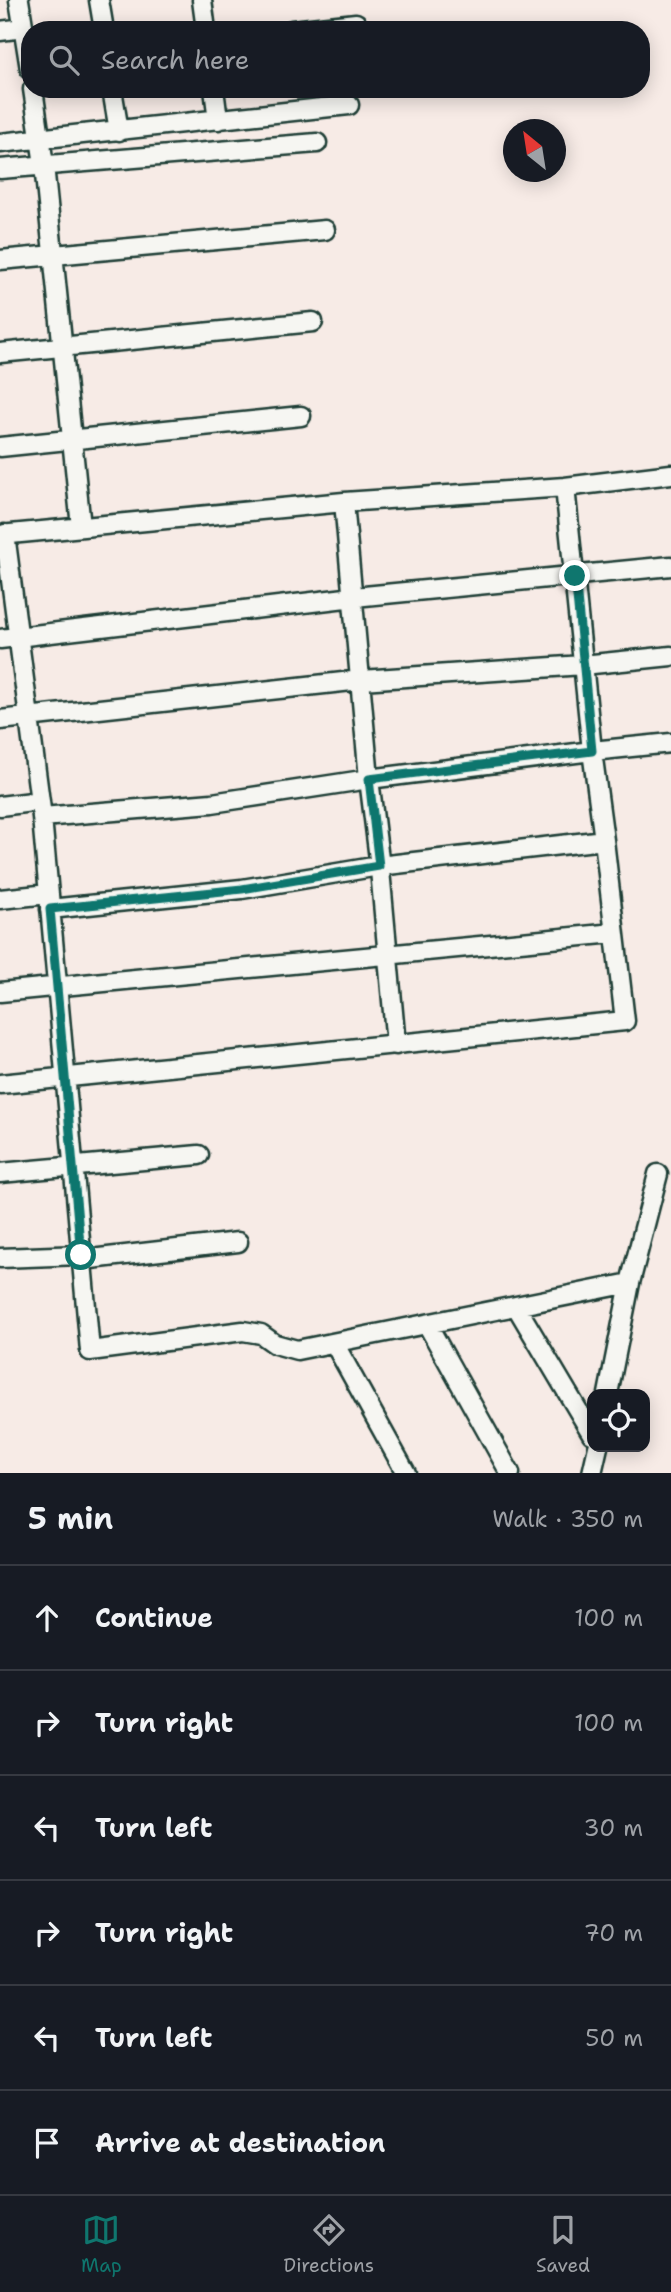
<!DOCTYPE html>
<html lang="en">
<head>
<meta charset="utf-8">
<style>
	body { margin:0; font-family:"Shantell Sans",sans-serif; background:#242831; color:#f1f3f6 }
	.controls { position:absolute; right:21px; bottom:21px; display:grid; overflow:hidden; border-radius:14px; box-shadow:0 4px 18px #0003 }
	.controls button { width:63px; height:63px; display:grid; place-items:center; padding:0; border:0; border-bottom:2px solid #363941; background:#171b24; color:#f1f3f6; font:35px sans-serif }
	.compass { position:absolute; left:503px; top:119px; width:63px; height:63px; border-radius:50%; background:#171b24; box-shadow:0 4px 18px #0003; rotate:330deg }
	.stop { position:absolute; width:21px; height:21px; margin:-16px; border:5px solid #0f766e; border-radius:50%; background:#fff }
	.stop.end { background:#0f766e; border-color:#fff; box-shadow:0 2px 7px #0008 }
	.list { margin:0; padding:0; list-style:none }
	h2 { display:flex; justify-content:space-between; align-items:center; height:91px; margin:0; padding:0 28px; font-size:30px }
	h2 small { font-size:23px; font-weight:400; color:#9ea1a6 }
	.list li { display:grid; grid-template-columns:46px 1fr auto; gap:21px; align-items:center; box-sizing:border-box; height:105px; padding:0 28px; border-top:2px solid #363941 }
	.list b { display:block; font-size:26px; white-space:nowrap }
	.list em { font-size:23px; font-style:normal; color:#9ea1a6 }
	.icon { flex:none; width:38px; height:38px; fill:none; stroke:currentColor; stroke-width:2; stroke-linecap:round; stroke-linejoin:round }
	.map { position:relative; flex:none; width:671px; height:1473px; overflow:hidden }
	.search { position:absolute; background:#171b24; box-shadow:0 4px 18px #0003; left:21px; right:21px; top:21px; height:77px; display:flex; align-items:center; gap:18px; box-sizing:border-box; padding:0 24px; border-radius:28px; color:#9ea1a6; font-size:26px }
	.sheet { height:721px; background:#171b24 }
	nav { display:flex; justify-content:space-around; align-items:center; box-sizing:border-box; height:98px; border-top:2px solid #363941; background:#171b24; font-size:19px; color:#9ea1a6 }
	nav a { display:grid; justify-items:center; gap:4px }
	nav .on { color:#0f766e }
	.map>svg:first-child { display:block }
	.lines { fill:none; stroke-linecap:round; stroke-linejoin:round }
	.minor-casing { stroke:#1f3d34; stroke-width:23 }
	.minor { stroke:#f6f6f2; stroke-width:18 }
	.route { stroke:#0f766e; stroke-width:9 }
</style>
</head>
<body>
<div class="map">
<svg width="671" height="1473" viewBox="0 0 671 1473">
	<rect width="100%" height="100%" fill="#f7ebe6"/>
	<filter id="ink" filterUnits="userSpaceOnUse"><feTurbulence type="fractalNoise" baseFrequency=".0143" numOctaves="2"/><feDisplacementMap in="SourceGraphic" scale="14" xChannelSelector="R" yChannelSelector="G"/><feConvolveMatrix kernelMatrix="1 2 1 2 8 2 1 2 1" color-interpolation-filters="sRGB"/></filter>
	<g filter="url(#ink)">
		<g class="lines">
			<defs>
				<path id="minor" d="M19 0 30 69
					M99 0 104 30
					M202 0 206 30
					M292 30 356 23
					M0 31 24 28
					M33 89 44 165 81 527
					M112 89 119 131
					M214 89 218 120
					M0 143 349 105
					M0 169 317 143
					M0 260 325 230
					M0 353 313 322
					M0 447 301 416
					M565 487 592 751 604 840
					M344 502 369 779 379 859 396 1045
					M5 534 42 817 90 1351 243 1331 261 1334 275 1344 297 1350 630 1283
					M0 535 344 502 565 487 671 474
					M0 639 354 597 671 566
					M0 720 361 680 583 665 671 656
					M0 806 40 801
					M42 817 212 803 369 779 592 751 671 743
					M0 899 49 894
					M0 992 614 933
					M0 1084 625 1021 604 840 379 866 242 889 50 909
					M0 1173 199 1155
					M0 1258 81 1255
					M82 1260 238 1242
					M516 1306 592 1434
					M427 1324 510 1473
					M334 1343 406 1473
					M608 1394 630 1283 658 1174
					M592 1473 598 1447"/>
			</defs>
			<!-- minor casing -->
			<use href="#minor" class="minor-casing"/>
			<!-- minor -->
			<use href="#minor" class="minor"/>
		</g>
	</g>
	<g class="lines" filter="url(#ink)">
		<!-- route -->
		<path class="route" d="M81 1255 50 909 242 889 379 866 369 779 592 751 575 576"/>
	</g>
</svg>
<div class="controls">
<button><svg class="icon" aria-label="locate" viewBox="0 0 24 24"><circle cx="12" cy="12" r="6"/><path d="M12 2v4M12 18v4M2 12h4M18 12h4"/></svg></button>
</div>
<svg class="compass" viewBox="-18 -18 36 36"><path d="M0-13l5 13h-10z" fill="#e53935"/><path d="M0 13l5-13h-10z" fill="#9ea1a6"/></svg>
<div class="stop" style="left:81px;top:1255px"></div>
<div class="stop end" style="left:575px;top:576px"></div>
<div class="search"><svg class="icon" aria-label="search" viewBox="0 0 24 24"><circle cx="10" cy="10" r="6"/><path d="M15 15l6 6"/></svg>Search here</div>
</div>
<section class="sheet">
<h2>5 min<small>Walk · 350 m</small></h2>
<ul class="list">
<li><svg class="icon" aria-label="ahead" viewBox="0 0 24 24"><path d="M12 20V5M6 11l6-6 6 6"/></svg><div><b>Continue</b></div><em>100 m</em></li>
<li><svg class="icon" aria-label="right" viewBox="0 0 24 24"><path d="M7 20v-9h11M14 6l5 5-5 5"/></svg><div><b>Turn right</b></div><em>100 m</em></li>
<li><svg class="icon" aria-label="left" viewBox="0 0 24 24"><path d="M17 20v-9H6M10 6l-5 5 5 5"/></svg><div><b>Turn left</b></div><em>30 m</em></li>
<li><svg class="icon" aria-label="right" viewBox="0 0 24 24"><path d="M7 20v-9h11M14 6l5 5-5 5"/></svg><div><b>Turn right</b></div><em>70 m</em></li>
<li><svg class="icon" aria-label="left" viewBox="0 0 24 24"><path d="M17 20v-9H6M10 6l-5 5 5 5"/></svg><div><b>Turn left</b></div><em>50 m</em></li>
<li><svg class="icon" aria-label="arrive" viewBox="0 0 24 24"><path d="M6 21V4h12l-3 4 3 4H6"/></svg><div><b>Arrive at destination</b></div></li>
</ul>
</section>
<nav>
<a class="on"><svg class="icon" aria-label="map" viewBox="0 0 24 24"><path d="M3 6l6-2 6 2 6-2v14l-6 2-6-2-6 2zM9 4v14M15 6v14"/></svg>Map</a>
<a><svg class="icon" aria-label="directions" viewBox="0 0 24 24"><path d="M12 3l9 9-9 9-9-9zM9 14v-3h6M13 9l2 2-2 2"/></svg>Directions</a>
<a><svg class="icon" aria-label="saved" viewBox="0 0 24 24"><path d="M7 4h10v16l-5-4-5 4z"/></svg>Saved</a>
</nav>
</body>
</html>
